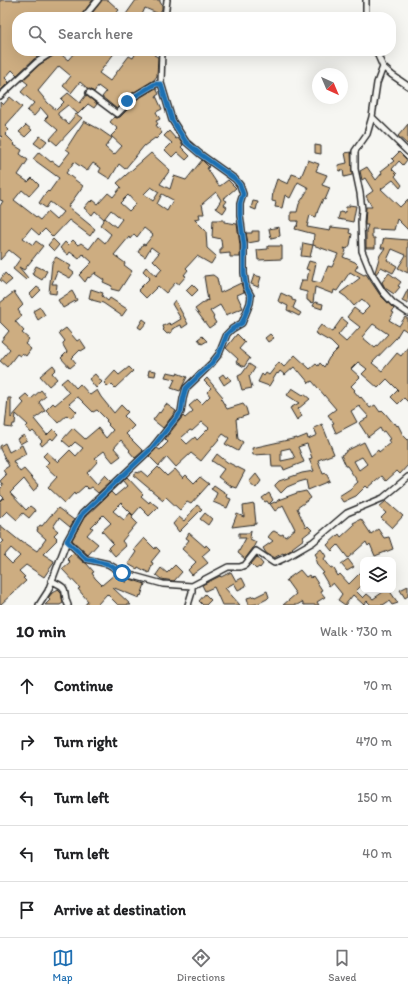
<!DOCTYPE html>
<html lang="en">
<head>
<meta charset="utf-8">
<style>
	body { margin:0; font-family:Itim,sans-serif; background:#f2f2f2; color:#202124 }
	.controls { position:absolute; right:12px; bottom:12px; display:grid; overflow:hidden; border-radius:8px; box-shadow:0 4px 16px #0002 }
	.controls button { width:36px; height:36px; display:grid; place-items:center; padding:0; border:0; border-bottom:1px solid #e0e0e0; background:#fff; color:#202124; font:20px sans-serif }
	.compass { position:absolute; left:312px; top:68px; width:36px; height:36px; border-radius:50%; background:#fff; box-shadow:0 4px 16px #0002; rotate:136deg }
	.stop { position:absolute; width:12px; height:12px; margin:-9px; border:3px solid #1f6fb2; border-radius:50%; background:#fff }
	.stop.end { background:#1f6fb2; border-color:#fff; box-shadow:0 1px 4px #0008 }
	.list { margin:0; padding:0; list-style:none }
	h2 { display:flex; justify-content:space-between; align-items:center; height:52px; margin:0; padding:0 16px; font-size:17px }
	h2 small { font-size:13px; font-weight:400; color:#757577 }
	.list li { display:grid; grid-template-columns:26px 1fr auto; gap:12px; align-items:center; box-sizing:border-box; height:56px; padding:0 16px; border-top:1px solid #e0e0e0 }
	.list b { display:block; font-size:15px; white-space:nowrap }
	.list em { font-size:13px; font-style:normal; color:#757577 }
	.icon { flex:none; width:22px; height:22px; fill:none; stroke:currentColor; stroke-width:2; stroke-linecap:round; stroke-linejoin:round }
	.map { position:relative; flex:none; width:408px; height:605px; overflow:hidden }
	.search { position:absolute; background:#fff; box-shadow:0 4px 16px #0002; left:12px; right:12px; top:12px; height:44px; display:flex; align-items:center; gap:10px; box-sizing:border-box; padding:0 14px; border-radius:16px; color:#757577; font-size:15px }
	.sheet { height:332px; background:#fff }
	nav { display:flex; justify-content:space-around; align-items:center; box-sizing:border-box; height:56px; border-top:1px solid #e0e0e0; background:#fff; font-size:11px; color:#757577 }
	nav a { display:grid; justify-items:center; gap:2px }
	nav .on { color:#1f6fb2 }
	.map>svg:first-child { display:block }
	.building { fill:#cdad81; stroke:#2b2b2b; fill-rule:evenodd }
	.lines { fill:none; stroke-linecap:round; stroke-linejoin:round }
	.street-casing { stroke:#2b2b2b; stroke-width:8 }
	.street { stroke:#f6f6f2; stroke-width:5 }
	.route { stroke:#1f6fb2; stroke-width:5 }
</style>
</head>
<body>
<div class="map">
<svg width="408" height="605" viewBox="0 0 408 605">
	<rect width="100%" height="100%" fill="#f6f6f2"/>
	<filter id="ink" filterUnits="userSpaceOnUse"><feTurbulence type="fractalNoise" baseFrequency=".025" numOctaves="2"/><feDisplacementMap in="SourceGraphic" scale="8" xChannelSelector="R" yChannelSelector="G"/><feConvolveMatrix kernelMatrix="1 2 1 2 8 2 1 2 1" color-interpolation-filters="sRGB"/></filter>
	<g filter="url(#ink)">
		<!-- building -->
		<path class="building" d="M0 0H93L80 17H17V51H47L34 59 17 75 12 70 5 78 9 82 0 91Z
			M102 0H108L119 10 113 17H89Z
			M136 0H160V2L162 5V9L159 14 145 8 141 17H124Z
			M76 51H116L99 73 110 81 129 56 133 58 137 51H156L154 55 158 57 157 76 154 80 126 97 123 102 117 109 102 97 106 92 98 86 94 92 90 89 87 90V88L80 82 71 93 63 86 71 76 59 66 38 91 48 103 56 110 64 102 61 99 68 93 80 103 86 95 97 104 94 108 88 104 78 114 68 105 58 113V115L68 124 76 114 82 118 57 145 50 139 58 130 45 119 48 116 41 108 34 116 27 111 34 103 21 92 28 84 23 80 39 65 56 54 58 52 68 60Z
			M156 88 159 94 156 96 162 109 156 112 160 119 156 121 158 124 156 125 162 133 156 139 155 138 144 146 125 169 119 164 110 179 99 172 101 168 93 163 87 171 74 162 66 173 83 186 68 207 95 229 90 236 69 220 53 237 45 229 39 235 31 228 23 238 33 245 36 241 43 246 24 270 19 267 28 278 26 280 13 269 20 259 9 250 0 260V206L3 201 0 200V139L2 137 0 135V102L3 105 10 97 22 107 5 126 9 130 5 134 15 144 14 145 22 150 20 154 28 160 18 175 28 182 32 178 39 185 29 196 22 190 14 200 40 220 47 212 56 220 63 212 50 202 46 208 39 203 45 194 48 191 49 192 59 178 33 159 39 152 51 162 52 161 59 166 70 152 66 149 84 121 99 129 112 138 105 147 114 155 122 146 111 136 118 129 110 122 114 117 117 118 120 117 130 107 131 103Z
			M408 124V145L398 136Z
			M26 125 32 130 25 137 19 132Z
			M169 131 176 139 178 138 183 145 181 147 190 156 186 160 177 152 172 157 165 150 172 143 164 136Z
			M40 136 47 141 41 148 34 143Z
			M315 145 321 146V154L315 153Z
			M351 152 352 175 344 177 343 170 339 171 338 165 347 163 345 153Z
			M399 152 407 160 403 165 399 161 392 169 397 174 395 176 402 185 400 188 393 180 381 189 400 207 408 199V230L397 219 394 230 372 229V238H375V248H366V231L368 225H365L366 207H372L366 196 373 191 365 178 362 180 360 171 367 167 376 180 382 173 381 171 394 161 392 159Z
			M151 153 170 170 160 184 170 189 174 176 186 180 202 160 209 167 207 168 218 185 220 186 228 180 236 188 223 199 227 201 224 205 227 207 223 213 216 208 221 200 216 192 202 204 204 214H199L200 218 194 219 206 231 207 248 216 256 211 264 197 256 186 268 188 270 184 275 186 276 179 284 176 282 166 293 158 286 146 298 138 290 150 278 143 271 146 267 156 276 162 269 153 260 159 253 151 247 145 257 138 252 143 244 145 245 153 235 144 228 137 237 134 234 130 239 129 237 114 255 125 263 124 265 132 271 119 291 111 289 112 286 103 282 104 280 95 274 96 272 89 278 88 277 85 282 79 275 92 262 83 254 79 259 70 252 68 255 60 248 65 242 68 245 73 240 78 245 81 243 89 249 98 237 105 243 111 234 100 225 105 218 116 227 122 219 111 210 104 219 95 211 92 215 84 208 90 201 91 202 93 200 98 204 108 193 113 197 121 187 117 183ZM151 187 159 192 153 201 144 194ZM162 194 173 200 167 211 157 204ZM128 195 136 204 129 211 120 203Z
			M308 160 319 164 316 171 327 175 322 185 330 188 325 200 323 199 318 210 316 217 310 215 307 227 330 231 331 227 350 229 349 233 352 234 350 245 347 249 344 248 346 251 343 257 355 262 358 265 355 270 364 275 366 274 380 295 394 309 392 312 394 313 389 320 399 326 405 317 408 319V332L402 328 396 338 372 363 382 371 397 353 401 356 408 347V402L404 398 398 404 391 397 398 390 387 379 378 388 362 374 367 369 358 362 351 369 360 377 351 386 355 390 354 391 360 398 361 397 370 408 375 405 380 412 382 410 385 413 394 424 395 423 397 426 398 425 403 435 408 440V465L400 474 397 471 386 481 382 476 368 488 366 486 356 496 343 502 339 496 350 489 358 482 347 466H346L341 455 345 453 346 451 364 442 371 456 378 450 379 452 390 443 388 440 390 439 384 431 382 432 380 428 368 437 359 423 369 417 359 406 351 411 357 422 336 433 332 424 334 423 328 415 336 409 312 381 309 383 299 371 298 372 294 367 285 375 280 371 278 374 277 373 269 386 258 382 262 374 264 376 266 373 269 375 279 362 284 367 295 355 310 369 316 364 318 366 320 363 324 367 329 358 338 349 331 342 315 333 321 325 332 332 342 318 348 323 338 335 346 342 360 327 347 317 354 308 362 314 369 307 362 299 354 306 346 297 340 293 360 278 350 272 337 291 334 290 333 294 315 287 313 303 309 302V301L307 300V292L299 290 302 280H307L309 270 306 269 309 261 316 263 312 281 321 283 328 266 332 267 338 254 313 245 310 257 301 256 303 243 313 245 314 234 295 229 296 226H298H297L298 221H291V212H297L299 204 309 188 298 182 290 198 285 195 282 208 275 207 276 202 272 201 273 191 277 179 288 184 292 174 301 177ZM373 324 388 334 375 348 362 337ZM362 457 367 464 359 470 354 461Z
			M253 201 258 202 256 210 251 208Z
			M349 205 356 206 353 222 338 219 340 212 345 213 346 207H349Z
			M213 220H224V222L237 224 240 245V257H230V253L220 254V249H222L221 239 212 237Z
			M279 227 280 236 271 238 269 229Z
			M252 231H259V241L248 243 246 233H252Z
			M384 238 408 240V273L398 268 406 255 392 249 387 260 397 266 393 273 381 267 376 274 375 272 380 255 385 248H381Z
			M53 239 59 245 54 251 48 245Z
			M268 246H282V259L258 260 257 250 268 249Z
			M56 257 71 266 69 269 74 273 70 278 57 271 52 284H57L56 294 49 293 52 263Z
			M36 266 47 271 42 280 32 274Z
			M5 273 12 280 6 285 0 280Z
			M389 273 401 282 398 286 400 287 394 294 385 288 382 282Z
			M213 275 217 278 220 293 241 283 244 292 237 295 243 308 226 315 220 305 210 311 214 317 213 318 216 323 209 328 195 309 207 300 208 301 204 276Z
			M254 275 261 277 258 287 251 284Z
			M192 284 198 290 192 296 186 290Z
			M37 287 41 290 33 298 30 294Z
			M91 289 103 293 102 296 108 301 110 298 127 309 122 316 103 303 92 300V299L89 298Z
			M408 289V304L402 301Z
			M72 291 77 300 63 308 58 300Z
			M14 292 23 305 18 310 22 316 15 321 24 331 22 333 29 339 25 344 31 349 26 356 22 353 20 356 17 354 7 367 0 361 10 349 1 341 9 331 0 322V303Z
			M281 293 292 298V300L296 301 293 308 301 313 299 316 287 310 288 306 278 301Z
			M175 300 188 324 182 328 181 325 172 329V332L167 334 163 330 164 329 163 326 169 323 171 325 181 319 172 304Z
			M315 302 323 304 322 309 313 306Z
			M40 307 45 315 38 320 33 311Z
			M143 319 147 322 141 329 138 327Z
			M66 328 77 341 80 339 86 348 81 351 80 350 72 358 76 363 70 368 61 358 67 352 63 345V343L65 341 59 333Z
			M237 334 245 342 239 349 250 358 244 367 236 362 238 359 226 348Z
			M270 334 274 338 268 342 265 338Z
			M202 336 207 341 202 344 198 339Z
			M249 364 255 368 250 376H249L252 388 242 390 238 376 242 374Z
			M53 365 56 369 52 373 57 379 49 386 40 376Z
			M129 367 133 371 115 388 111 384 108 387 104 383 115 371 119 375Z
			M149 370 156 371 155 376 148 375Z
			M167 372 177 374V373L187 377 180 391 171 388 175 379 165 377Z
			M95 374 102 382 96 388 89 379Z
			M223 374 226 378 228 376 231 380 224 385 219 377Z
			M67 378 76 388 80 384 90 395 97 390 101 397 114 413 121 405 128 412 124 416 134 426 126 434 143 451 135 458 129 451 130 450 121 440 114 448 121 456 113 462 104 451 95 458 98 461 87 473 97 484 105 475 111 481 98 493 91 487 88 489 85 486 75 495 74 493 65 503 48 487 57 477 45 466 49 462 43 456 47 452 58 462 70 450 76 456 83 448 75 442 70 447 62 440 73 428 85 439 98 428 106 438 113 430 108 425 109 424 106 421 107 420 97 410 93 412 79 398 77 397 69 404 77 412 70 418 67 415 58 423 46 410 53 403 55 405 69 393 61 383Z
			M207 378 223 397 221 399 227 409 243 404 246 408 248 415 236 419 238 439 243 442 238 451 225 444 229 438 223 434 201 461 191 453 176 467 167 457 159 466 149 456 157 448 160 450 168 442 165 439 183 416 185 418 193 411 189 406 197 399 202 404 210 396 207 392 211 388 204 381ZM202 422 209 428 197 440 195 437 187 444 181 438 190 430 192 431Z
			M292 388 303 395 304 394 310 399 298 409 302 416 297 420 290 408 299 403 287 395Z
			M41 390 46 396 39 402 45 411 34 419 47 435 53 429 58 434 53 440 51 438 42 446 40 443 42 441 33 431 31 433 26 427 28 425 16 414 15 424H13L12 428 5 427 8 398H11V418L24 403 20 399 26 394 31 399Z
			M166 404 176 411 163 428 153 420 159 412 160 413Z
			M322 424 334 454 318 460 323 474 326 473 330 481 308 490 306 480 299 482 287 487 281 493 275 486V485L279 481 302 473 314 471 309 459 312 458 307 444 298 447 304 462 284 470 283 467H272L271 454 253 455 252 448 297 438V439L307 435 308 439 317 435 314 428ZM290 448 295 458 281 461V450Z
			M24 435 27 440 20 444 17 439Z
			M5 443 9 452 22 445 26 454 13 461 20 472 24 469 39 486 33 491 24 479 10 493 26 510 30 506 34 509 35 511 29 518 23 513 17 520 7 511 0 518V502L4 498 0 494V489L3 486 0 481 6 475 3 470 9 466 0 449V446Z
			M217 454 227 462 245 471 236 488 230 486 218 477 224 469 212 461Z
			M158 467 167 476 175 469 183 478 186 475 194 483 200 477 209 484 191 504 187 502 180 510 166 497 163 500 133 475 137 472 138 473 141 471 148 477Z
			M256 474 261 481 256 488 249 482Z
			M127 477 143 494 141 496 149 503 150 501 158 507 149 516 140 507 133 515 121 503 113 511 124 520 130 513 133 516 132 518 137 523 122 541 126 546 115 556 108 548 113 543 102 531 111 523 103 515 91 527 93 528 87 535 98 544 88 555 72 540 84 518 104 499 111 492 115 496 127 486 123 481Z
			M214 485 227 494 226 497 231 499 227 508 213 502 217 493 211 489Z
			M306 491 311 498 297 508 306 528 308 526 312 530 303 537 304 539 292 548 293 549 284 554 283 553 274 558 266 553 263 548 273 541 268 537 272 532 274 531 281 535 283 534 285 537 295 529 283 505 275 511 270 504 275 502 276 503 278 500 297 493Z
			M269 493 273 500 269 504 267 501 265 502 262 498Z
			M386 501 403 516 392 528 381 518 386 513 379 507Z
			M254 504 256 524 232 527 237 514 244 517 243 506Z
			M197 505 202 509 179 532 173 524 179 517 184 521Z
			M58 508 74 520 70 527 59 518 53 527 58 531 54 535 57 538 56 539 57 540 43 554 54 561 53 564 44 577 26 565 19 571 25 577 23 578 26 581 0 605V545L4 541 0 538V525L21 542 22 541 37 551 46 539 37 531 38 529H37L40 525 42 526 51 515H52ZM11 548 20 556 12 564 4 556Z
			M205 513 212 519 208 525 200 519Z
			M361 519 371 534 378 529 384 538 389 537 393 549 375 556 370 544 368 546 366 542 348 558 338 545 332 551 327 545 339 534 341 537 354 525 353 523Z
			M251 530 250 539 256 542 253 548 245 559 238 553 246 538H239V533H249Z
			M189 533 205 547 206 545 210 549 202 556 208 563 192 575 188 570 196 562 182 549 189 540 186 538Z
			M144 538 155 549 156 547 160 551 151 562 153 563 149 573 138 567 137 569 128 564 136 552 134 550 136 547Z
			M321 549 326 556 324 559 331 568 333 567 338 576 340 574 349 584 363 570V584L356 591 363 598 367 594 373 599 386 590H389L398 603 392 605 389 601 383 605H371L367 601 364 605 353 595 345 605 338 600 342 594 333 583 329 586 322 574 324 573 317 565 315 558 317 557 315 554Z
			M73 553 83 562 86 563 94 572 92 573 95 578 102 585 115 574 126 583 127 578 145 584 141 596 140 595 139 598 112 587 131 605H118L107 594 97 605H85L88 601 78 589 80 588 62 569 70 562 67 559Z
			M257 557 263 564 260 568 259 567 256 569 251 564Z
			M348 559 354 567 347 571 341 564Z
			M175 565 182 572 174 581 161 579 156 575 161 568 167 573Z
			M300 570 306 577 309 575 311 578 313 576 322 590 320 591 325 597 317 602 319 605H304L302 602 297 605H283L296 594 286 580Z
			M231 572 236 581 242 578 246 586 238 590 234 583 225 588 240 605H222L214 587 205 591 202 585 220 576 221 577Z
			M408 586V596L405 598 400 590Z
			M58 589 61 592 63 603 60 605H45L50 600 48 598 52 593Z
			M267 591 269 597 267 599 257 604 249 605 247 598 254 596 255 597Z
			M205 594 211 600 206 605H203L199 601Z"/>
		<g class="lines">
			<defs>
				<path id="street" d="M84 17 98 0
					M165 17 167 0
					M366 17V0
					M376 51 383 67 392 75 408 86
					M383 67 377 83 372 117 367 134 355 151V169L360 193 362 209 361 222 362 251 371 273 383 292 393 303 408 313
					M89 93 117 114 127 104 128 100 155 84 161 83
					M0 96 37 62 54 51
					M372 117 408 152
					M67 541 86 559 108 564 123 573 163 584 192 586 228 567H240L245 565 256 551 274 563 287 557 313 542 347 513 383 498 408 477
					M51 581C72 589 61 591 68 605
					M39 605 48 591 67 541 82 514 152 448 181 412 183 399 186 388 211 364 219 354 227 334 232 329 242 323 250 303 251 296 246 287 244 273V245L240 215V204L243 194 240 185 235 179 200 154 186 142 172 120 161 83 162 51
					M188 605 192 592V586"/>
			</defs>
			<!-- street casing -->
			<use href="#street" class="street-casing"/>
			<!-- street -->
			<use href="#street" class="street"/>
		</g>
	</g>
	<g class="lines" filter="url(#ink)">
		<!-- route -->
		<path class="route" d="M122 573 108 564 86 559 67 541 82 514 152 448 181 412 183 399 186 388 211 364 219 354 227 334 232 329 242 323 250 303 251 296 246 287 244 273V245L240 215V204L243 194 240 185 235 179 200 154 186 142 172 120 161 84H155L127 101"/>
	</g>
</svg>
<div class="controls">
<button><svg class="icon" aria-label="layers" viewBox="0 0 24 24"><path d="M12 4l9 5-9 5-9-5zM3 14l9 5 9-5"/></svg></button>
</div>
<svg class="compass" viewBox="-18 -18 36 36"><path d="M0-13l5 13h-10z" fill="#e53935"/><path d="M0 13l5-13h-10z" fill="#757577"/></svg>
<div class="stop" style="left:122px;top:573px"></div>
<div class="stop end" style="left:127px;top:101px"></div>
<div class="search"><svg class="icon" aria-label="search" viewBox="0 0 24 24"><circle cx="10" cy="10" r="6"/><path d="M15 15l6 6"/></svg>Search here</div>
</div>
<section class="sheet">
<h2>10 min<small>Walk · 730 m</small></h2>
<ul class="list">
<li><svg class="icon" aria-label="ahead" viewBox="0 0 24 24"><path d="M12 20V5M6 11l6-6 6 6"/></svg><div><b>Continue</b></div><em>70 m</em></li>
<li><svg class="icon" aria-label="right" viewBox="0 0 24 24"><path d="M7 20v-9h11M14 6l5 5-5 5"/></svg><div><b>Turn right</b></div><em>470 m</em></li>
<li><svg class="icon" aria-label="left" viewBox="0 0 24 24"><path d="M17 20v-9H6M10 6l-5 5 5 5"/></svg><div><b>Turn left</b></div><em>150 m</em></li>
<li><svg class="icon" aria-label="left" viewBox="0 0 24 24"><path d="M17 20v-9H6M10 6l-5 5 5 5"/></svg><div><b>Turn left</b></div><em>40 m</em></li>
<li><svg class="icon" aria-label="arrive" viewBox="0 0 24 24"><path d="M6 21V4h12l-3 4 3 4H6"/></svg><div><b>Arrive at destination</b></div></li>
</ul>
</section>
<nav>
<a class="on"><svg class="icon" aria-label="map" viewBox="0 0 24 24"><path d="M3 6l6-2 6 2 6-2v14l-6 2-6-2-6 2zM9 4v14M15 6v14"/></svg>Map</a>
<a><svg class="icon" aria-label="directions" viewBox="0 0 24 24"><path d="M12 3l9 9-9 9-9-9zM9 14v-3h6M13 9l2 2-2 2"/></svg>Directions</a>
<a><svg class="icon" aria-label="saved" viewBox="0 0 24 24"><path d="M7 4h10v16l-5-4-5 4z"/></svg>Saved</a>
</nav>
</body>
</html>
